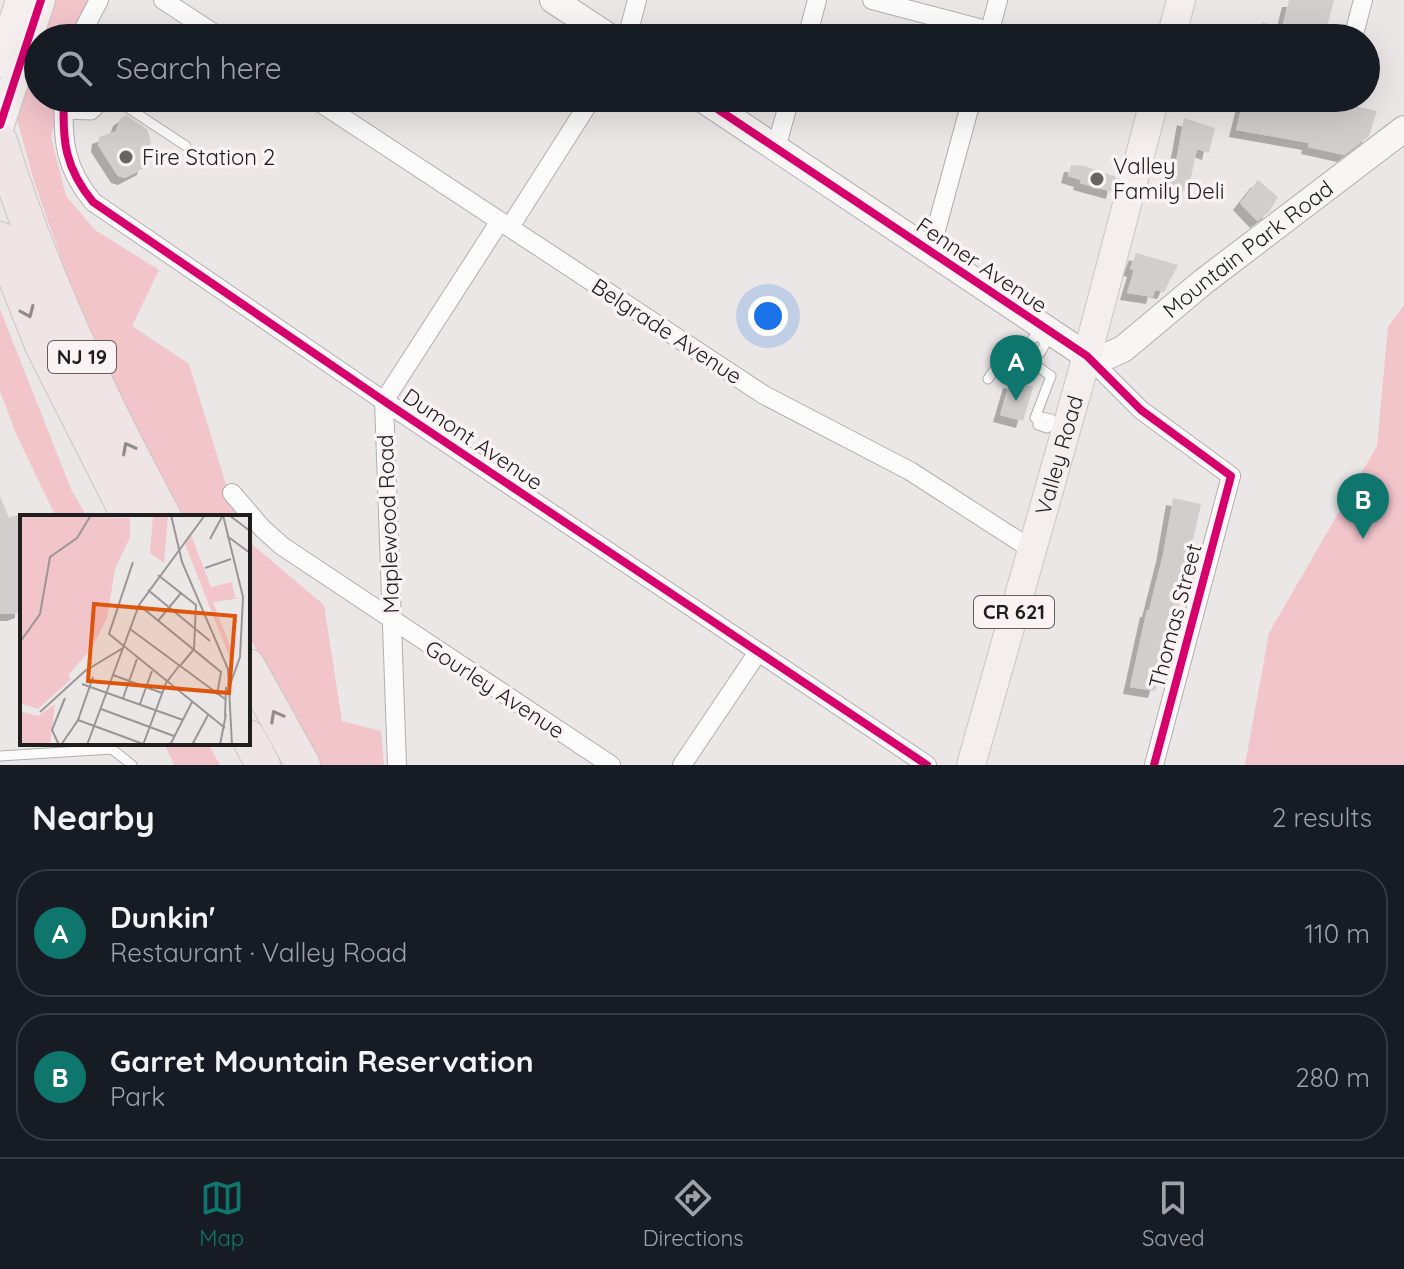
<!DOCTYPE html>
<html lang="en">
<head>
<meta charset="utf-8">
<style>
	body { margin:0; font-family:Quicksand,sans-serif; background:#20242c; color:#f1f3f6 }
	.you { position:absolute; left:768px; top:316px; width:28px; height:28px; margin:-20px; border:6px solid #fff; border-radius:50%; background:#1a73e8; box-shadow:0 0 0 12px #1a73e833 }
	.badge { display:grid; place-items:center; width:52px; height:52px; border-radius:50%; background:#0f766e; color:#fff; font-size:26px; font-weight:700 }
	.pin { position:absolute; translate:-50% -66px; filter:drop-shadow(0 2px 4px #0008) }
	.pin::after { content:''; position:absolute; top:42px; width:28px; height:24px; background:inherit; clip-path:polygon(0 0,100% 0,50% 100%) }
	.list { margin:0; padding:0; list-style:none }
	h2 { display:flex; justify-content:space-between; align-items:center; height:104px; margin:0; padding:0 32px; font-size:34px }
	h2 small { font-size:26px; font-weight:400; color:#9ea1a6 }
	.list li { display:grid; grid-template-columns:52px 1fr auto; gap:24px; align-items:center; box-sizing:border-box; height:128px; margin:0 16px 16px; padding:0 16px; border:2px solid #363941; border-radius:32px }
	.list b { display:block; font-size:30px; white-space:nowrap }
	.list p { margin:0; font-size:26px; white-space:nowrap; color:#9ea1a6 }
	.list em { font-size:26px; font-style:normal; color:#9ea1a6 }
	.icon { flex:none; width:44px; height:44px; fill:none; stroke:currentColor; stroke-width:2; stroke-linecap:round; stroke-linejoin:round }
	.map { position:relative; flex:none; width:1404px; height:765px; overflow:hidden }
	.search { position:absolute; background:#171b24; box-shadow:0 8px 32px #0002; left:24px; right:24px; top:24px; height:88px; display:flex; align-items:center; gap:20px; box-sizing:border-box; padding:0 28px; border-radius:44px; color:#9ea1a6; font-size:30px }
	.sheet { height:392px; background:#171b24 }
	nav { display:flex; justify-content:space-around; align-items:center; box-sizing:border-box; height:112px; border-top:2px solid #363941; background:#171b24; font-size:22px; color:#9ea1a6 }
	nav a { display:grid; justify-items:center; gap:4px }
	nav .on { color:#0f766e }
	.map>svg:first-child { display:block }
	.green { fill:#f2c5cb }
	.building { fill:#d1cece; filter:url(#shadow) }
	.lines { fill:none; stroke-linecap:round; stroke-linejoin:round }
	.lane-casing { stroke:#b2aeaf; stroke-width:11 }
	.street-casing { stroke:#b2aeaf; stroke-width:20 }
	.secondary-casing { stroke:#b2aeaf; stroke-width:28 }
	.primary-casing { stroke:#c7c5c5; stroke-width:30 }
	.highway-casing { stroke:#c7c5c5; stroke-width:36 }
	.lane { stroke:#fcfbfb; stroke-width:9 }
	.street { stroke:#fcfbfb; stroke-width:18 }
	.secondary { stroke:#f8f5f5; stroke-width:26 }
	.primary { stroke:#f4eeef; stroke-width:28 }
	.highway { stroke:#f0e5e6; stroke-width:34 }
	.cycleway-casing { stroke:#fbf3f3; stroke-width:13 }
	.cycleway { stroke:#d6006c; stroke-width:8 }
	.oneway { stroke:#928b8c }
	.poi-dot { fill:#676464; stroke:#fbf3f3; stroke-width:3 }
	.labels { text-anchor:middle; stroke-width:7; stroke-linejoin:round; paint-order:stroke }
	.shield { fill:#fbf3f3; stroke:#625d5e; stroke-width:2 }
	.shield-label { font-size:20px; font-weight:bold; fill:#201d1e }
	.poi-label { font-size:22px; fill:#201d1e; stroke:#fbf3f3; text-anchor:start }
	.street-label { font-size:22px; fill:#201d1e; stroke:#fbf3f3 }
	.inset-road { fill:none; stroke:#9a9697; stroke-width:2 }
	.view { fill:#de560d; fill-opacity:0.15; stroke:#de560d; stroke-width:4 }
	.inset-edge { fill:none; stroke:#201d1e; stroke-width:4 }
</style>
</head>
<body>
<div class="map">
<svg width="1404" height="765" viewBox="0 0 1404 765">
	<defs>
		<filter id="shadow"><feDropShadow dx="-7" dy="7" stdDeviation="0" flood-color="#0004"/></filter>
	</defs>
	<rect width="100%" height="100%" fill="#ebe7e7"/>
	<!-- green -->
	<path class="green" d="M54 0H94L77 38H42Z
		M38 47V98H60L51 137 66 196 95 230 159 270 132 326 189 364 236 517H183L98 364 34 181 13 105Z
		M1404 305V765H1245L1269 633 1377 446 1388 327Z
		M0 309 71 489 87 517H56L16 434 0 391Z
		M248 541 324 605 342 721 381 731 384 765H320L248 634Z
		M164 743H208L220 765H174Z"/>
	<!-- building -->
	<path class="building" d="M1289 0H1334L1324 38H1258L1262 22 1282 28Z
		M1244 98H1318L1377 111 1369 136 1344 155 1308 147 1309 143 1236 130Z
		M126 115 147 129 151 142 144 168 125 178 118 176 98 145 99 137 116 131 120 119Z
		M1184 118 1215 128 1209 153 1197 149 1188 191 1167 186 1177 156Z
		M1071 165 1085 166 1116 177 1113 192 1080 183 1081 180 1068 176Z
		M1258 180 1278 197 1269 212 1257 221 1240 203Z
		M1136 253 1178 265 1164 292 1155 290 1153 297 1127 293 1134 270 1130 269Z
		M1010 381 1033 387 1023 421 1000 415Z
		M0 496 9 518 22 513V611L14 614H0Z
		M1173 498 1201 504 1176 616 1155 691 1130 687 1147 610H1149L1163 555Z"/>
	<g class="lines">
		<defs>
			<path id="lane" d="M113 98 186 146
				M64 114 92 115 111 98
				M1031 354 1027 346 1034 337H1041L1044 332
				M1028 359 1031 354 1040 353 1045 344 1041 337
				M988 379 1010 347 1051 376 1035 418 1038 419V425L1047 428 1053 424 1051 419 1042 417 1038 419
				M0 756 112 749 132 765"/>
			<path id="street" d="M163 0 221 38
				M872 0 1017 38
				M79 38 99 0
				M627 38 637 0
				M807 38 817 0
				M988 38 998 0
				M1353 38 1363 0
				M64 98C62 141 65 168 93 202L384 401 927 765
				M313 98 764 395 910 471 1031 549
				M776 148 790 98
				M510 227 592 98
				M930 252 972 98
				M1087 356 1141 410 1231 476 1154 765
				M232 493 262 528 282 546 611 765
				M397 765 384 401 500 221
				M682 765 758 652"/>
			<g id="secondary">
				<path d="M553 0 611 38"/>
				<path id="s1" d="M701 98 1087 356 1105 357 1123 349 1203 282 1404 129"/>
			</g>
			<g id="primary">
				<path d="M1171 38 1181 0"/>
				<path d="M0 63 20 0"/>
				<path d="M0 125 41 0"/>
				<path id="s2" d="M971 765 1087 356 1155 98"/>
			</g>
			<path id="highway" d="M0 141C41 274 99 396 164 517
				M0 239 42 345 129 517
				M248 666 303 765
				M248 737 263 765"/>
		</defs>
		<!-- lane casing -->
		<use href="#lane" class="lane-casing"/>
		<!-- street casing -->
		<use href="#street" class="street-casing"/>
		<!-- secondary casing -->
		<use href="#secondary" class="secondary-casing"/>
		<!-- primary casing -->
		<use href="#primary" class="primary-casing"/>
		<!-- highway casing -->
		<use href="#highway" class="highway-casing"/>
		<!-- lane -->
		<use href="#lane" class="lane"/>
		<!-- street -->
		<use href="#street" class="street"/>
		<!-- secondary -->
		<use href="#secondary" class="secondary"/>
		<!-- primary -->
		<use href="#primary" class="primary"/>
		<!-- highway -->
		<use href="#highway" class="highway"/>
		<defs>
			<path id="cycleway" d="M64 98C62 141 65 168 93 202L384 401 927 765
				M701 98 1087 356 1141 410 1231 476 1154 765
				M0 125 41 0"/>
		</defs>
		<!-- cycleway casing -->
		<use href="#cycleway" class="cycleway-casing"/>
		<!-- cycleway -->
		<use href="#cycleway" class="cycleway"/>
	</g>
	<!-- one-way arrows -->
	<defs><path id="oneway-chevron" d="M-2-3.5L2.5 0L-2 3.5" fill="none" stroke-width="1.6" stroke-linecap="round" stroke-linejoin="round" transform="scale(2)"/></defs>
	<g class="oneway">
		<use href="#oneway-chevron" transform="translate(28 312) rotate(67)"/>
		<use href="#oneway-chevron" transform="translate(128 448) rotate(-118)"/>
		<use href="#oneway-chevron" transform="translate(276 716) rotate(-119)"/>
	</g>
	<!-- markers -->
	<g class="poi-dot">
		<circle cx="126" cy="157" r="8"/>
		<circle cx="1097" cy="179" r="8"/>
	</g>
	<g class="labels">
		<!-- shield labels -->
		<g class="shield">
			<rect x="48" y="341" width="68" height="32" rx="6"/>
			<rect x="974" y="596" width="80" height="32" rx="6"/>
		</g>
		<g class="shield-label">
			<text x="82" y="364">NJ 19</text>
			<text x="1014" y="619">CR 621</text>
		</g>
		<!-- poi labels -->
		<g class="poi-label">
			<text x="142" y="165">Fire Station 2</text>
			<text x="1113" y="174">Valley<tspan x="1113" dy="25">Family Deli</tspan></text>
		</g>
		<!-- street labels -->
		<g class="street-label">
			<text dy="8" stroke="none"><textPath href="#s1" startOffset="662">Mountain Park Road</textPath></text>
			<text transform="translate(982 265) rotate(34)" y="8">Fenner Avenue</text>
			<text transform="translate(667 331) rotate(33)" y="8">Belgrade Avenue</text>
			<text transform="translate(473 439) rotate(34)" y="8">Dumont Avenue</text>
			<text dy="8" stroke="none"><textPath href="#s2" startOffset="322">Valley Road</textPath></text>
			<text transform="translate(388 524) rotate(-92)" y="8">Maplewood Road</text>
			<text transform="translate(1175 616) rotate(-75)" y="8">Thomas Street</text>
			<text transform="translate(495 689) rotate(33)" y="8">Gourley Avenue</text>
		</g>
	</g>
	<!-- overview -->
	<g transform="translate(20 515)">
		<rect width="230" height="230" fill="#ebe7e7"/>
		<path d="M0 0 110 3V22L95 54 87 103 72 133 48 160 51 164 18 194 0 188ZM133 0H148L144 48 130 38ZM171 20 191 72 212 67 215 83H221L193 87 211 134 213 151 165 29ZM35 189 30 230H0V196L18 201Z" fill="#f2c5cb"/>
		<path class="inset-road" d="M151 0 162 47 208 154 212 230M203 0 223 82 220 142 210 170M209 0 230 16M207 21 230 38M190 24 203 0M113 47 89 119 205 213M185 53 211 44M138 60 176 90 174 134 160 151M128 75 190 126M119 90 201 157 197 180M138 106 161 78M110 114 205 184M0 127 20 99 30 42 57 23 71 0M93 160 142 178M62 169 163 205M103 183 117 144M120 189 132 156M81 194 154 221M20 197 65 156 103 133M205 202 206 172M58 205 126 230M39 230 32 215 45 183M41 230 58 205 73 162M67 230 119 90 185 0M123 230 146 168 159 151M150 230 172 187M172 230 188 200M200 230 206 199"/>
		<path class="view" d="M74 89 215 101 209 178 68 166Z"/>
		<rect width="230" height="230" class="inset-edge"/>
	</g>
</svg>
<div class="you"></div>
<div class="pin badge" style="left:1016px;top:401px">A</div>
<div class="pin badge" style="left:1363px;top:539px">B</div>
<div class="search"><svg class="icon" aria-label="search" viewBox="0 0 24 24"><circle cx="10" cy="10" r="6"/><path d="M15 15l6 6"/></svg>Search here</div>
</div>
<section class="sheet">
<h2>Nearby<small>2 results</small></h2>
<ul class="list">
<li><span class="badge">A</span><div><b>Dunkin'</b><p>Restaurant · Valley Road</p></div><em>110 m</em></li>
<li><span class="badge">B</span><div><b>Garret Mountain Reservation</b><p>Park</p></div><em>280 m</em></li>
</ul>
</section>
<nav>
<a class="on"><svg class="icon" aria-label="map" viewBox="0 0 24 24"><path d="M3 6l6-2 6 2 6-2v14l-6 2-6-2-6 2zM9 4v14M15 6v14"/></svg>Map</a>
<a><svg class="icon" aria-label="directions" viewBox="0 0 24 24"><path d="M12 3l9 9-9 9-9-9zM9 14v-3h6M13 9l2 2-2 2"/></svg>Directions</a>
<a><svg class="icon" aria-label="saved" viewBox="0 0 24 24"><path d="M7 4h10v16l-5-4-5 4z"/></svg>Saved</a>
</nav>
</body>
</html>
